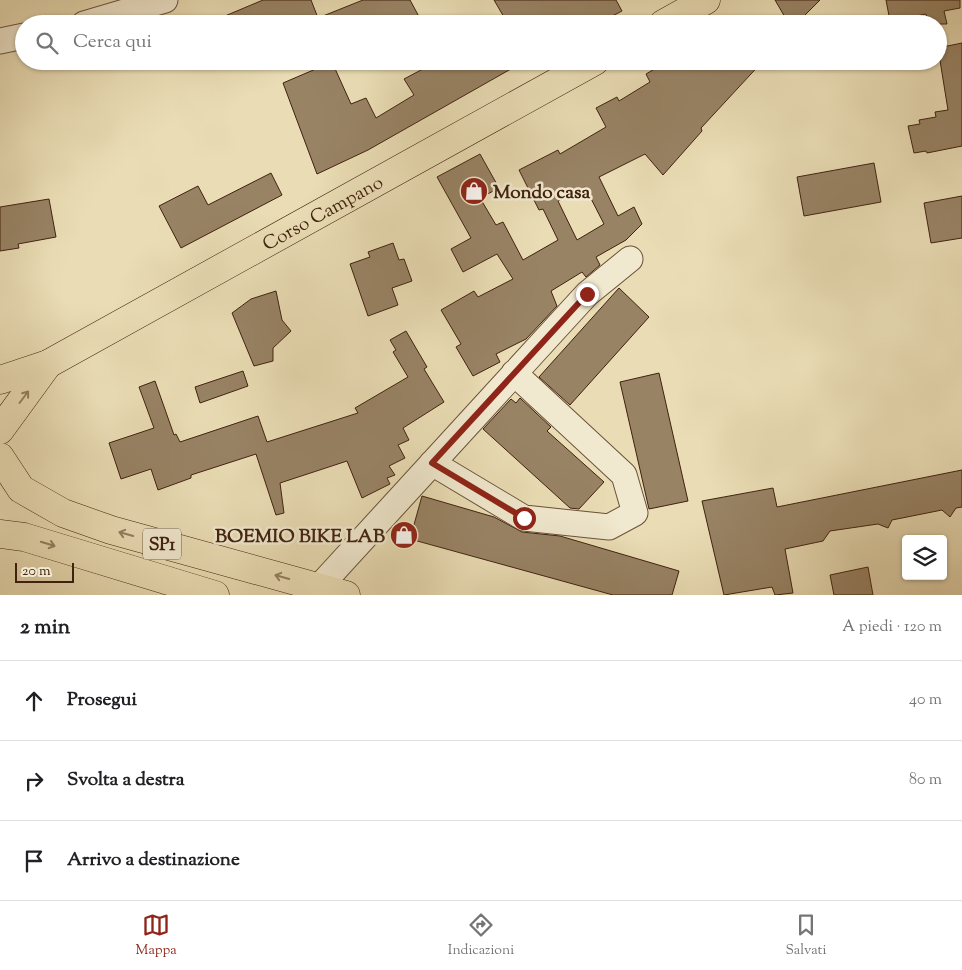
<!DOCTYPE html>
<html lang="it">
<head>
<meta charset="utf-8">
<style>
	body { margin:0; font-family:"Sorts Mill Goudy",serif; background:#f2f2f2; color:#202124 }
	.controls { position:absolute; right:15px; bottom:15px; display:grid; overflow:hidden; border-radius:5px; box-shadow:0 1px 4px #0004 }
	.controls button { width:45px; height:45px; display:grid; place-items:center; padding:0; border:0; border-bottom:1px solid #e0e0e0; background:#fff; color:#202124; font:25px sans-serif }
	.scale { position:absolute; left:15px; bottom:12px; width:59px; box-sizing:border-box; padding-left:5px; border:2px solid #40220f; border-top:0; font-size:14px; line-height:18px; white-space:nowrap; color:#40220f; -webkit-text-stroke:4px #f1e9cf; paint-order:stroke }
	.stop { position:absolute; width:15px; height:15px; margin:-11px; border:4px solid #8f2418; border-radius:50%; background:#fff }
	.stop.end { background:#8f2418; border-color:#fff; box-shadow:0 1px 5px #0008 }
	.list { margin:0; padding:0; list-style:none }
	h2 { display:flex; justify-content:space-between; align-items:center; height:65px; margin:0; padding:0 20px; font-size:21px }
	h2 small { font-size:16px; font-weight:400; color:#757577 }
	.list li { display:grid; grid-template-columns:32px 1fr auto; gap:15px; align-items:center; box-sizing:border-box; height:80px; padding:0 20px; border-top:1px solid #e0e0e0 }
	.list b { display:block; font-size:19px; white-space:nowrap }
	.list em { font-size:16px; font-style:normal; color:#757577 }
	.icon { flex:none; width:28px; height:28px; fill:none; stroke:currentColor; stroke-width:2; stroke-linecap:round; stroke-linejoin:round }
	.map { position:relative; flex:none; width:962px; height:595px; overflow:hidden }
	.search { position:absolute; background:#fff; box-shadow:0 1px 4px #0004; left:15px; right:15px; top:15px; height:55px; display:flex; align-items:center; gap:12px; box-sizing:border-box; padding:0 18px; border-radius:28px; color:#757577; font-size:19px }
	.sheet { height:305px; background:#fff }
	nav { display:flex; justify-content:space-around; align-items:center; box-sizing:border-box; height:70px; border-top:1px solid #e0e0e0; background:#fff; font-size:14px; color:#757577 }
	nav a { display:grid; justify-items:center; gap:2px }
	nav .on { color:#8f2418 }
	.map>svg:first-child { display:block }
	.building { fill:#988365; stroke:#40220f; fill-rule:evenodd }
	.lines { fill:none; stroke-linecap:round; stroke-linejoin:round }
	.minor-casing { stroke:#6a5138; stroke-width:27 }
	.major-casing { stroke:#40220f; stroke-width:29 }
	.minor { stroke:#f1e9cf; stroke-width:25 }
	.major { stroke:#eaddb5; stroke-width:28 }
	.oneway { stroke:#958062 }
	.route { stroke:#8f2418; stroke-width:6 }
	.labels { text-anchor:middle; stroke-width:5; stroke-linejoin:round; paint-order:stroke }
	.shield { fill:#f1e9cf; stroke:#755e49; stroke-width:1 }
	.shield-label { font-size:18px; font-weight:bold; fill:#40220f }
	.poi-label { font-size:19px; font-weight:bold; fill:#40220f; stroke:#f1e9cf; text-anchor:start }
	.street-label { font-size:19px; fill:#40220f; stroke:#f1e9cf }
</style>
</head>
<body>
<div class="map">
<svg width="962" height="595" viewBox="0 0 962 595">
	<rect width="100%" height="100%" fill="#eaddb5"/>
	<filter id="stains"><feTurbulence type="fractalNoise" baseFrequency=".004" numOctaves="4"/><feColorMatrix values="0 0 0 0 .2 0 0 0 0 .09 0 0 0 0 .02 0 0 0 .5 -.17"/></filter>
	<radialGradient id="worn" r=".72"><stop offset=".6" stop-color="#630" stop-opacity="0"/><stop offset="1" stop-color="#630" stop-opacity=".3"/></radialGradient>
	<!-- building -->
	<path class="building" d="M263 0H311L318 18 363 0H410L423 24H206Z
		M494 0H616L622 11 597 24H508Z
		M775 0H820L796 24H789Z
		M886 0H960V8L944 11 947 24H928L926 14 890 21Z
		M962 43V146L927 153 926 151 914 153 908 126 920 124 919 120 936 117 935 112 948 110 938 48Z
		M438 61H525L368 150 317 174 283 83 332 62 351 104 366 98 376 118 414 95 404 79Z
		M668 61H763L701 128 702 131 663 175 645 154 599 177 618 216 634 207 642 224 626 240 596 257 600 265 586 277 582 272 551 291 557 306 526 339 496 354 500 362 473 376 456 347 461 344 441 310 474 291 478 297 513 279 497 254 463 272 451 249 471 238 437 177 480 154 499 188 480 198 496 225 503 222 523 260 558 240 543 209 539 210 519 170 558 150 560 154 606 127 596 108 617 97 619 101 650 82 646 74ZM585 187 604 224 577 240 558 201Z
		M874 163 881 202 804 216 797 177Z
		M271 173 282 195 181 248 159 206 198 186 208 205Z
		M962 196V238L931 243 924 203Z
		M49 199 56 237 18 244 19 248 0 251V207Z
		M393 243 399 260 404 259 412 281 392 288 398 305 368 316 350 264 370 257 368 252Z
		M619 288 649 317 570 405 539 377Z
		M276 291 282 320 291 331 273 348V361L254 366 232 313 251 299Z
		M406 331 427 367 424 369 444 402 403 428 409 440 398 445 405 458 389 466 395 475 387 478 390 484 362 498 347 461 280 483 284 513 276 515 256 454 191 475V478L158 490 151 469 121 479 109 443 154 428 139 387 155 381 174 435 176 434 180 442 258 416 267 442 358 413 355 408 408 377 393 352 396 350 390 340Z
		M243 371 248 386 200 403 195 387Z
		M659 373 688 501 649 509 620 382Z
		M520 398 551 427 547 431 604 482 579 509 570 508 483 429 511 399 516 403Z
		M962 470V507L956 508 950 517 942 510 892 520 888 528 878 524 830 531 823 541 785 549 793 593 775 595 772 587 724 595 702 501 773 488 777 507Z
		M422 496 494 517 522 532 560 536 679 571 672 595H613L410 539Z
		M868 567 873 595H834L830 575Z"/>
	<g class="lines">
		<defs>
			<path id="minor" d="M84 24 165 0
				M0 41 24 36
				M432 463 524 518 609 527 635 513 624 475 514 373
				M319 587 587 294 630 259"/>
			<g id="major">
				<path d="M663 24 706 0"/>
				<path id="s1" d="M0 380 48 364 595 61"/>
				<path d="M0 430 48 364"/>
				<path d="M0 457 21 489 63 513 111 530 346 595"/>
				<path d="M0 534 24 537 215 595"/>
			</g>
		</defs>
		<!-- minor casing -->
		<use href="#minor" class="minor-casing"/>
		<!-- major casing -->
		<use href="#major" class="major-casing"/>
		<!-- minor -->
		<use href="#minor" class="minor"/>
		<!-- major -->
		<use href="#major" class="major"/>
	</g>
	<!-- one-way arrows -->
	<defs><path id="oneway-shaft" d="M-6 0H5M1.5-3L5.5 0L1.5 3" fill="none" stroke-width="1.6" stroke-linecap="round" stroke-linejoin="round" transform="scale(1.25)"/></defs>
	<g class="oneway">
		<use href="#oneway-shaft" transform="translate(24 397) rotate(-53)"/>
		<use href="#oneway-shaft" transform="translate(126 534) rotate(-164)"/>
		<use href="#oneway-shaft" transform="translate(48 544) rotate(17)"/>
		<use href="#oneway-shaft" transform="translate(282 577) rotate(-164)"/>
	</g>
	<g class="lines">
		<!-- route -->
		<path class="route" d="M524 518 432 463 587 294"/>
	</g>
	<!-- icons -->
	<defs>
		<symbol id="shop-disc" viewBox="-11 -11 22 22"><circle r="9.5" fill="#8f2418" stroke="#f1e9cf"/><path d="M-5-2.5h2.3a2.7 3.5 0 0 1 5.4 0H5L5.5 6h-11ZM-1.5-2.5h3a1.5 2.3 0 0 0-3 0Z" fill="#fff"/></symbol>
	</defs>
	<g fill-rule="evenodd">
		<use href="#shop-disc" x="458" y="175" width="32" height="32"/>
		<use href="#shop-disc" x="388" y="519" width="32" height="32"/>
	</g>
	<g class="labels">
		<!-- shield labels -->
		<rect class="shield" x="143" y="528.5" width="38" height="31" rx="4"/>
		<g class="shield-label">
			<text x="162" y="550">SP1</text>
		</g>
		<!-- poi labels -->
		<g class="poi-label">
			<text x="493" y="198">Mondo casa</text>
			<text x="385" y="542" text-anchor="end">BOEMIO BIKE LAB</text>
		</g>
		<!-- street labels -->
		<g class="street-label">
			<text dy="7" stroke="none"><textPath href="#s1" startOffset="364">Corso Campano</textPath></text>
		</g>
	</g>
	<rect width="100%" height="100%" filter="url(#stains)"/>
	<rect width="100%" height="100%" fill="url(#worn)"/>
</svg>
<div class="controls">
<button><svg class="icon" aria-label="layers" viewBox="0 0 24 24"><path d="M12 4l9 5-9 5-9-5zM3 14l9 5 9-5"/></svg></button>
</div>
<div class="scale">20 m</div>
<div class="stop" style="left:524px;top:518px"></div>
<div class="stop end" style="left:587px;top:294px"></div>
<div class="search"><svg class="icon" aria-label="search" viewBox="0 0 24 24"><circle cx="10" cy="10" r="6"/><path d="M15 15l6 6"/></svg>Cerca qui</div>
</div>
<section class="sheet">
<h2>2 min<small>A piedi · 120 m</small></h2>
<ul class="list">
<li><svg class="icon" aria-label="ahead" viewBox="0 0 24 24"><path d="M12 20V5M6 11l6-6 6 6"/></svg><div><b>Prosegui</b></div><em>40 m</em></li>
<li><svg class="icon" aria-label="right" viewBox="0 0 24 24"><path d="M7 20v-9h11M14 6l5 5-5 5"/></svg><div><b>Svolta a destra</b></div><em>80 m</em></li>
<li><svg class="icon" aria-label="arrive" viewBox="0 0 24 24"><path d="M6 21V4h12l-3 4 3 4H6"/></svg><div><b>Arrivo a destinazione</b></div></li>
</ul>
</section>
<nav>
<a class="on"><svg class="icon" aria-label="map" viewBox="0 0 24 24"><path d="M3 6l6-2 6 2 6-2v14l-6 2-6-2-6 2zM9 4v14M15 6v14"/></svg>Mappa</a>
<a><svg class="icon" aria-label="directions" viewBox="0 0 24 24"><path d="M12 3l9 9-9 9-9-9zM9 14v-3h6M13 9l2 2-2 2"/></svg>Indicazioni</a>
<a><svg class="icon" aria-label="saved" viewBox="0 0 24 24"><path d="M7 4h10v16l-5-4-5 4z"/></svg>Salvati</a>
</nav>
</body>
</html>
